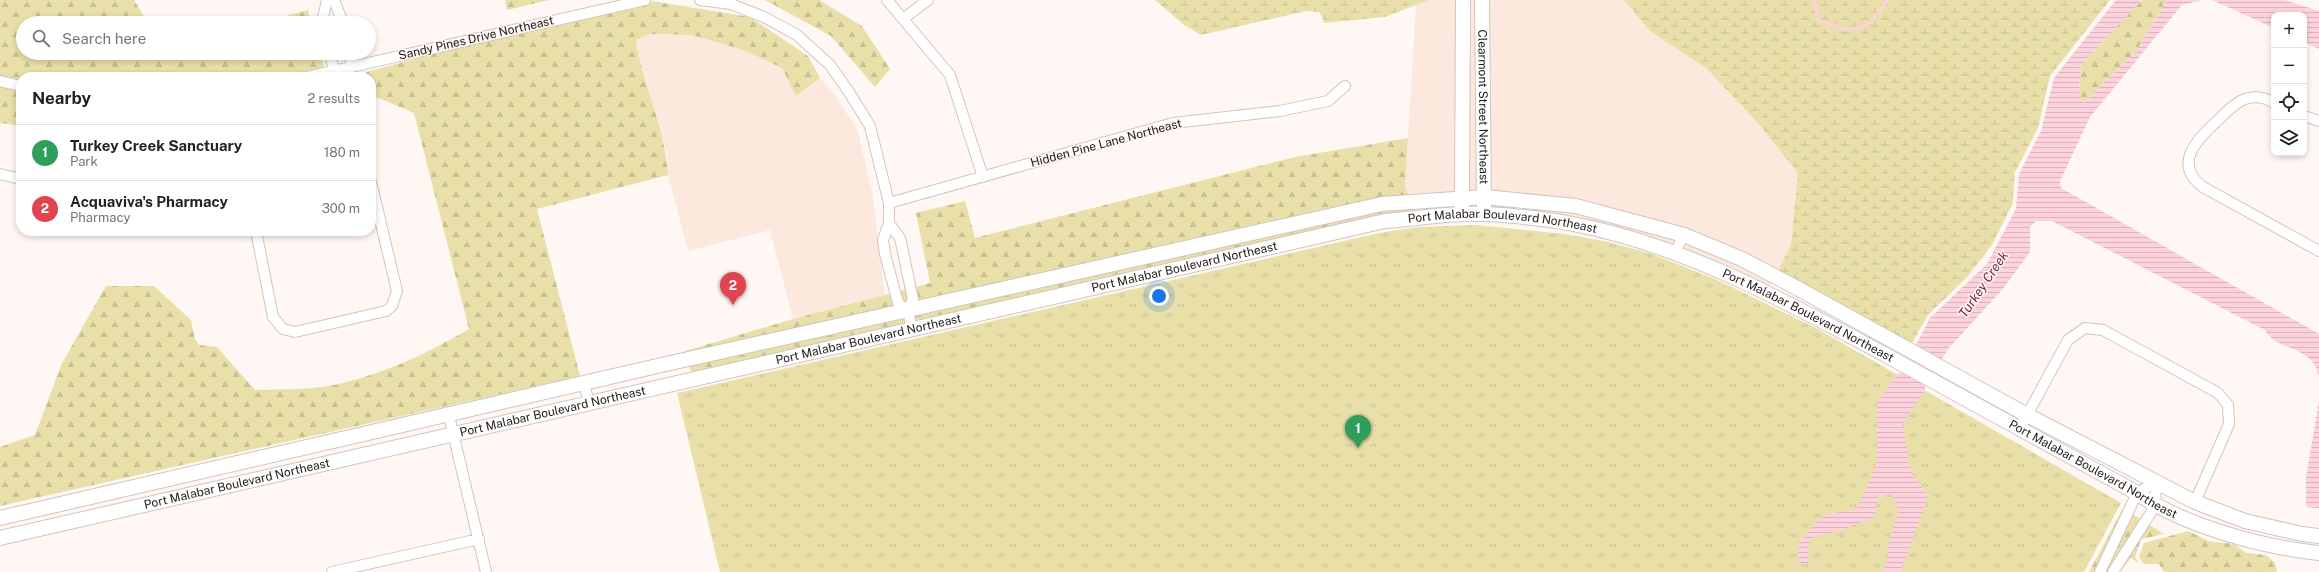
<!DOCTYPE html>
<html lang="en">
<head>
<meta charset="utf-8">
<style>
	body { margin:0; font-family:"Public Sans",sans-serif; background:#f6f6f6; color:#222 }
	.controls { position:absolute; right:12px; top:12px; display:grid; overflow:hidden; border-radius:8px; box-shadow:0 2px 6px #0003 }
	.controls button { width:36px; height:36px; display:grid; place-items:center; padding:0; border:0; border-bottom:1px solid #e0e0e0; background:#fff; color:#222; font:20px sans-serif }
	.you { position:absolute; left:1159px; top:296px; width:14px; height:14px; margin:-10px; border:3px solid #fff; border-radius:50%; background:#1a73e8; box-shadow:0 0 0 6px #1a73e833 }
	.badge { display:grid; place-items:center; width:26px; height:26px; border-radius:50%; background:#b45309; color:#fff; font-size:13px; font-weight:700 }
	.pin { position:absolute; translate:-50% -33px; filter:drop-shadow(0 1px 2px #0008) }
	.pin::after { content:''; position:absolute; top:21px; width:14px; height:12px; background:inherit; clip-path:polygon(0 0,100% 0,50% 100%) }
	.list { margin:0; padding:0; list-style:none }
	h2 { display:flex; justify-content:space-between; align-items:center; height:52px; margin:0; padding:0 16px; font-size:17px }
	h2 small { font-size:13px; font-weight:400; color:#767676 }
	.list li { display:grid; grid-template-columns:26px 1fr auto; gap:12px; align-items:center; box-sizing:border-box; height:56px; padding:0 16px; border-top:1px solid #e0e0e0 }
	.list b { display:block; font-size:15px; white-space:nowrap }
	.list p { margin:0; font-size:13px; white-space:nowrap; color:#767676 }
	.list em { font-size:13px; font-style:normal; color:#767676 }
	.icon { flex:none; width:22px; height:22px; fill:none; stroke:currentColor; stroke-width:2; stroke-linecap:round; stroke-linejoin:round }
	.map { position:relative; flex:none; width:2319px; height:572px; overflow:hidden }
	.search { position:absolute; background:#fff; box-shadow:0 2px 6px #0003; left:16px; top:16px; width:360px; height:44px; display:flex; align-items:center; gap:10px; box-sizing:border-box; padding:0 14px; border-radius:22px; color:#767676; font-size:15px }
	.panel { position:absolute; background:#fff; box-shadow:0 2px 6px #0003; left:16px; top:72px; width:360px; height:164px; border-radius:16px }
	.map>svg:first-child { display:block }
	.built { fill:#fde8dd }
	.forest { fill:url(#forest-firs) }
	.wetland { fill:url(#wetland-marsh) }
	.park { fill:url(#park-tufts) }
	.water { fill:url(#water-rules) }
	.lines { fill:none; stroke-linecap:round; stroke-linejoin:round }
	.stream { stroke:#fdd2dd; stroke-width:3 }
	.street-casing { stroke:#d1c5be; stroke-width:12 }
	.secondary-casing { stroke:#d1c5be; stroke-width:16 }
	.street { stroke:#fff; stroke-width:10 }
	.secondary { stroke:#fff; stroke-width:14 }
	.labels { text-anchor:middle; stroke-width:3; stroke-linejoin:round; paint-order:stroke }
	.street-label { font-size:12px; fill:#1e1a17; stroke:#fff7f3 }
	.water-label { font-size:13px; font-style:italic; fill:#6d1f3d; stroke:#fff7f3 }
</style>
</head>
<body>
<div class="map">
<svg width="2319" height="572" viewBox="0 0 2319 572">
	<defs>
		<pattern id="forest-firs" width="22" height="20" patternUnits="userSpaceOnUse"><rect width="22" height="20" fill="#e9e0a9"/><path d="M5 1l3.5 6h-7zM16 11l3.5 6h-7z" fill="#c7c091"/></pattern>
		<pattern id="wetland-marsh" width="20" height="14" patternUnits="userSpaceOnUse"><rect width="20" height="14" fill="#e9e0a9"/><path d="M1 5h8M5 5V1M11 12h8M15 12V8" fill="none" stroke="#c7c091"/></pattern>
		<pattern id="park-tufts" width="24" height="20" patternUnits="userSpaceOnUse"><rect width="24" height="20" fill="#e9e0a9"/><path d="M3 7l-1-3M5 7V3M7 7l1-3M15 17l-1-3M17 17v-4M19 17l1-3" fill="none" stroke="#c7c091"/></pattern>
		<pattern id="water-rules" width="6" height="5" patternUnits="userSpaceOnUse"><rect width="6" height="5" fill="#fdd2dd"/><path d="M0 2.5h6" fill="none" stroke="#d8b4bd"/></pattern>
	</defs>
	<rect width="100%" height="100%" fill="#fff7f3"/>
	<!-- built -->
	<path class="built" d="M1429 0H1458L1457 193 1409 197 1405 186 1416 5Z
		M1468 0H1477L1479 191 1467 192Z
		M1487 0H1624L1650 31 1707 69 1757 122 1798 173 1791 245 1777 272 1685 230 1489 192Z
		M649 34 692 35 743 50 782 68 797 96 820 78 832 91 857 129 872 190 885 295 793 319 770 230 688 251 668 175 667 153 639 63 636 40Z
		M1489 203 1575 211 1683 240 1740 264 1772 281 1769 287 1724 265 1676 246 1489 210Z"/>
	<!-- forest -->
	<path class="forest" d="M0 0H134L148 23H23V53H320L327 77H21V126L0 123Z
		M505 0H550L507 10Z
		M645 0 750 17 808 56 820 78 796 96 782 68 743 50 692 35 649 34 636 40C642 86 666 128 668 175L537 209 580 376 0 506V447L35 435 62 363 106 286H154L191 320 195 339 199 345 217 347 255 390C279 389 305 390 328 386 378 377 426 354 469 329L414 113 376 97 371 98V77H348L470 44 574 22Z
		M765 0H819L862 26 890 69 875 87 831 36Z
		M2142 0H2167L2137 50 2084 103 2079 92 2081 65Z
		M308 10 311 23H259Z
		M1408 138 1405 186 1409 197 686 354 685 351 793 319 930 283 916 213 965 201 975 238 1295 157Z
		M1413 207 1415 213 691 373 689 365 1383 210Z
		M2123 508 2164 534 2141 539 2135 557 2139 563 2131 558 2120 572H2089Z
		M2188 531 2209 541 2234 544 2246 553 2266 555 2275 563 2277 572H2164L2159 564H2144L2139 557 2144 543Z"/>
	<!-- wetland -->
	<path class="wetland" d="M1155 0H1429L1385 17 1324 23 1320 12 1306 11 1201 35 1184 25Z
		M1624 0H2110L2050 76 2038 128 2015 172 2013 203 1992 245 1968 276 1928 315 1911 345 1777 272 1791 245 1798 173 1757 122 1707 69 1650 31Z"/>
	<!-- park -->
	<path class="park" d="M1475 225 1565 234 1608 242 1652 254 1715 279 1816 328 2121 503 2084 572H720L677 393 1379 233 1418 227Z"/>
	<!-- water -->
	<path class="water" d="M2116 0H2142L2081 65 2079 92 2084 103 2137 50 2167 0H2202L2182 5 2090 117 2060 181 2061 188 2319 334V378C2315 345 2277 352 2265 330L2052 221H2036L2030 227V252L2002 290 1948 349 1925 386V390L1903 423 1910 471 1928 496 1901 572H1882L1887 564 1888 546 1899 508 1891 494 1878 497 1874 517 1842 530 1811 538 1807 547 1809 564H1800L1798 551 1799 543 1812 527 1825 515 1856 509 1872 476 1877 458V403L1897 374 1901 373 1930 318 1987 264 2016 209 2019 174 2041 131 2054 78Z
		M2212 0H2285L2319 11V49L2304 42V15H2274V28Z
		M2319 401V508L2306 507V478Z"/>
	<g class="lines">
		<!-- stream -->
		<path class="stream" d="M1813 0 1819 21 1847 30 1868 25 1888 0"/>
		<defs>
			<path id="street" d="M334 0 343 23
				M700 0 731 4 764 17 797 35 830 65 849 92 870 126 889 203V223L900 238 913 299 908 311 912 330
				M887 0 950 75 983 177
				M903 19 928 0
				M324 23 323 18 327 0
				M330 53 334 71
				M349 53 352 66
				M307 77 645 0
				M0 81 21 86
				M2274 103C2265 97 2255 96 2245 99 2234 103 2226 113 2218 120 2199 138 2171 163 2203 187L2319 251
				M2304 116 2319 121
				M0 174 21 179
				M889 203 1173 123 1280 111 1328 101 1345 86
				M889 223 883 240 885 254 898 303 908 311
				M256 231 273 317 283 329 295 332 386 311 392 306 397 291 371 182
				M1675 252 1684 235
				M584 384 589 402
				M449 416 486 572
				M2020 428 2068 340 2085 328 2103 330 2218 393 2228 405 2229 424 2195 502
				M332 572 479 539
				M2100 572 2137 493 2156 482
				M2113 572 2155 506 2156 482"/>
			<g id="secondary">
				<path id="s1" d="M1482 0 1484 206"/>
				<path d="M1462 206 1463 0"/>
				<path d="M0 518 666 364 1275 228 1382 204 1484 197 1576 206 1684 235 1742 259 1797 288 2027 415 2195 502 2245 521 2302 534 2319 536"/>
				<path id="s2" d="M0 538 1385 221C1411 219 1437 215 1463 214 1494 213 1542 218 1573 224 1686 246 1781 299 1882 353 1967 400 2052 446 2137 493 2184 526 2262 547 2319 553"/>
			</g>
		</defs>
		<!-- street casing -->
		<use href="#street" class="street-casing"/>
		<!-- secondary casing -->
		<use href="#secondary" class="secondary-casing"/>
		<!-- street -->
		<use href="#street" class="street"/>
		<!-- secondary -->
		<use href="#secondary" class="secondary"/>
	</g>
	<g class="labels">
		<!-- street labels -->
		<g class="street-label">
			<text transform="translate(476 38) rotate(-13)" y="4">Sandy Pines Drive Northeast</text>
			<text dy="4" stroke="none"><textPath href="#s1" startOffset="107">Clearmont Street Northeast</textPath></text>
			<text transform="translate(1106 143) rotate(-15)" y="4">Hidden Pine Lane Northeast</text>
			<text dy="4" stroke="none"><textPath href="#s2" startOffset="1539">Port Malabar Boulevard Northeast</textPath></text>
			<text dy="4" stroke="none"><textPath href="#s2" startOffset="1215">Port Malabar Boulevard Northeast</textPath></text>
			<text dy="4" stroke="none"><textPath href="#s2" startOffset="1863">Port Malabar Boulevard Northeast</textPath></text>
			<text dy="4" stroke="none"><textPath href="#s2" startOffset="891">Port Malabar Boulevard Northeast</textPath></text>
			<text dy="4" stroke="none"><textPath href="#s2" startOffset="567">Port Malabar Boulevard Northeast</textPath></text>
			<text dy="4" stroke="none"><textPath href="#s2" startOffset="2187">Port Malabar Boulevard Northeast</textPath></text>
			<text dy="4" stroke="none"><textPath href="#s2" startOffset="243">Port Malabar Boulevard Northeast</textPath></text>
		</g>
		<!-- water labels -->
		<g class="water-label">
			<text transform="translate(1983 284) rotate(-56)" y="5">Turkey Creek</text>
		</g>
	</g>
</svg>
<div class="controls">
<button>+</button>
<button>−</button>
<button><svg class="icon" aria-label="locate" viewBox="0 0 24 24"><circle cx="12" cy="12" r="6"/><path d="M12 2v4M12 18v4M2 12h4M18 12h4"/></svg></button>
<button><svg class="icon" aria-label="layers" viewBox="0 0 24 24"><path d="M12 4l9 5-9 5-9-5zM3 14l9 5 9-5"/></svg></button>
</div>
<div class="you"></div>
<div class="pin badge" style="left:1358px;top:448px;background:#2e9e5b">1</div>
<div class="pin badge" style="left:733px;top:305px;background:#e0444e">2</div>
<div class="search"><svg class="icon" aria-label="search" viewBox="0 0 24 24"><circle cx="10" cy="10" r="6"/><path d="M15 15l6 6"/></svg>Search here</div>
<section class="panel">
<h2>Nearby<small>2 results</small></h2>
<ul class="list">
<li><span class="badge" style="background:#2e9e5b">1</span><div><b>Turkey Creek Sanctuary</b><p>Park</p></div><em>180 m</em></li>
<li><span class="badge" style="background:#e0444e">2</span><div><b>Acquaviva's Pharmacy</b><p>Pharmacy</p></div><em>300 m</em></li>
</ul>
</section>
</div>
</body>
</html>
